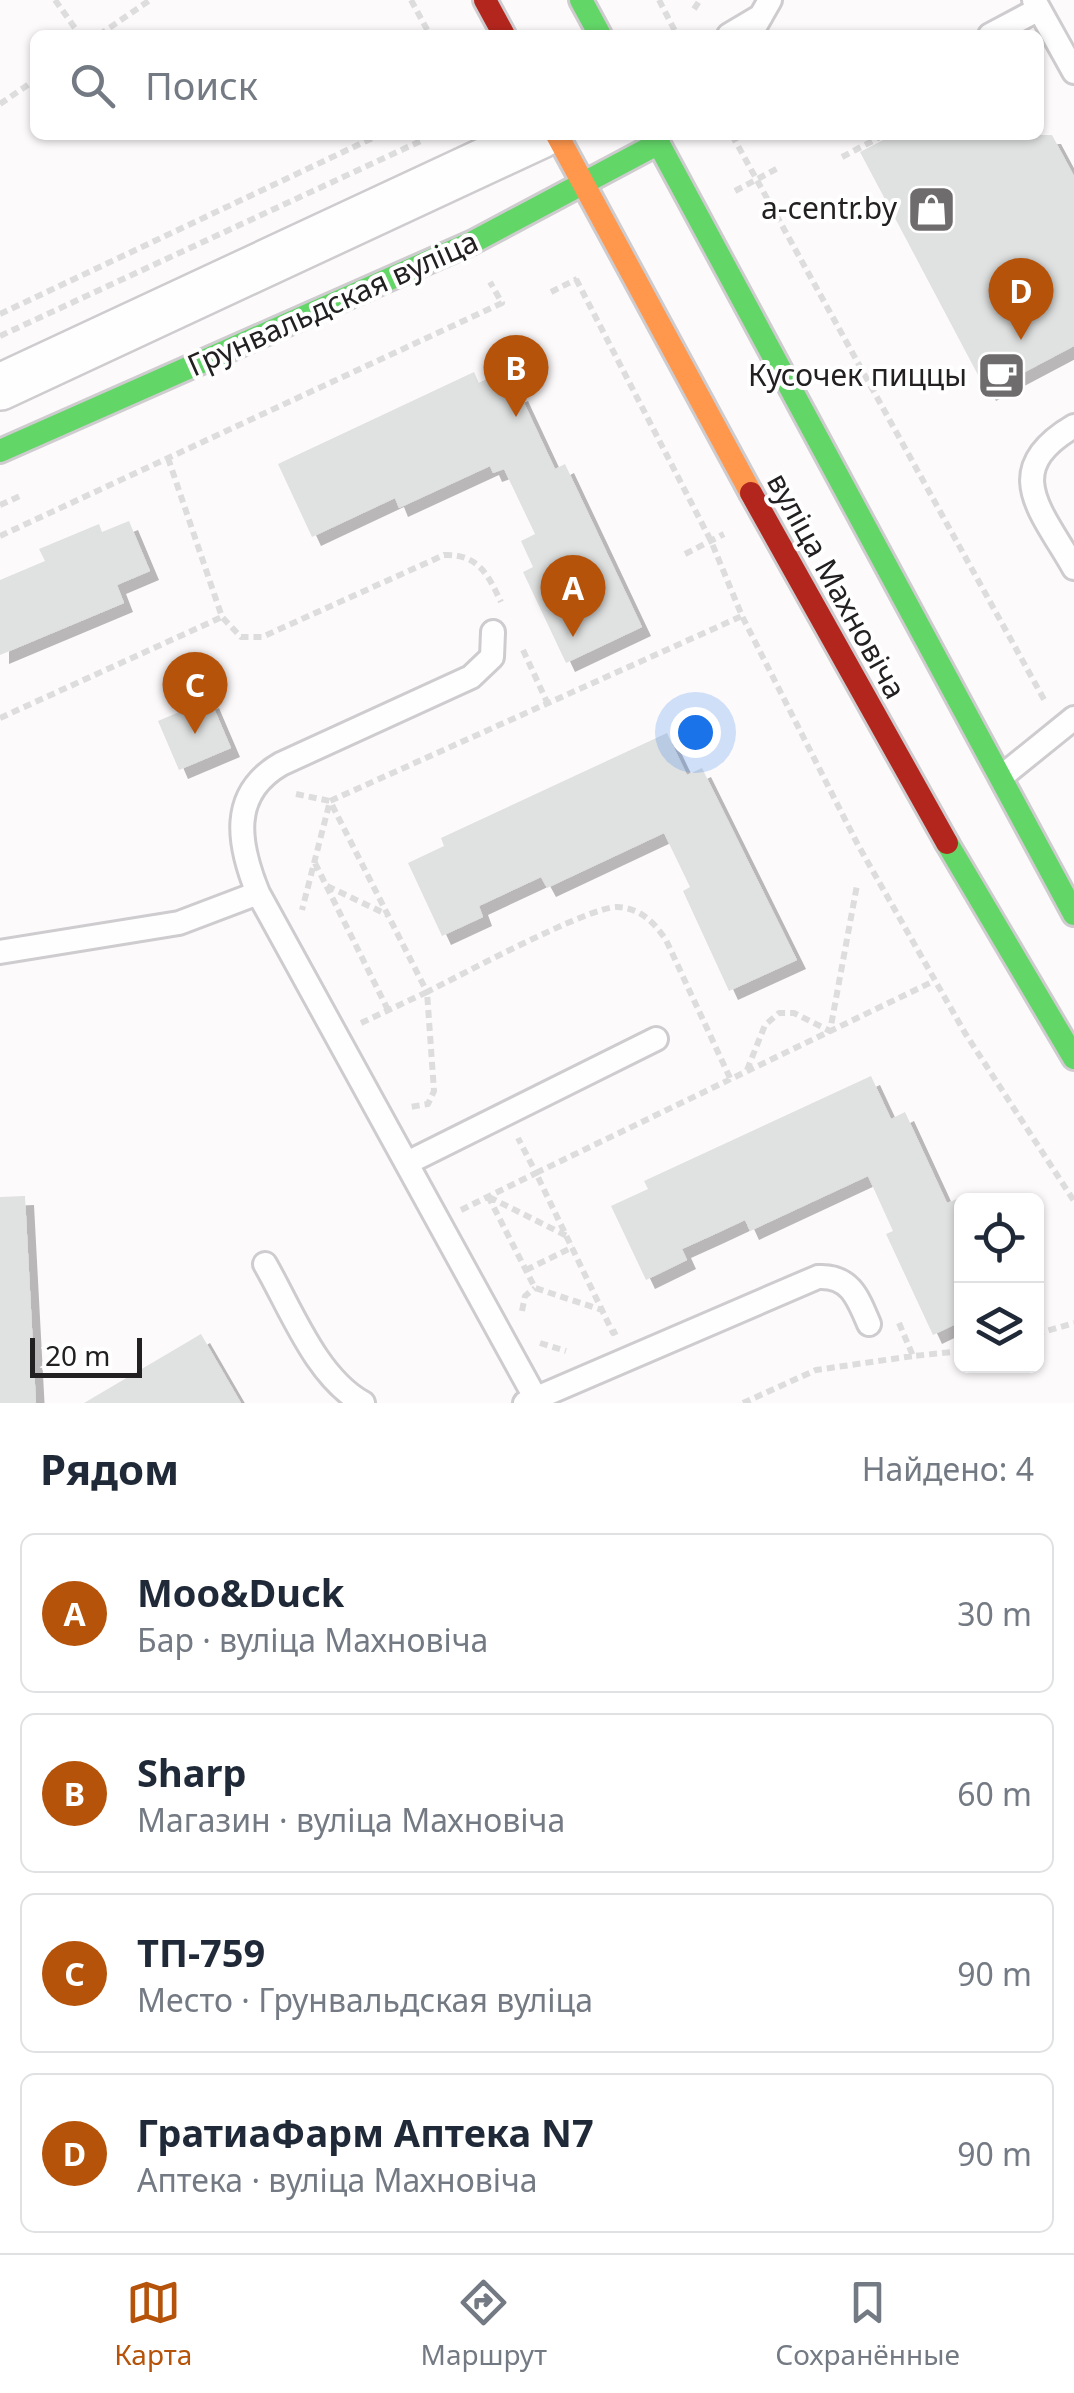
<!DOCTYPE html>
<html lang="ru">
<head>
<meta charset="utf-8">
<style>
	body { margin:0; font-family:"Noto Sans",sans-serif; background:#f2f2f3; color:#1f2937 }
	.controls { position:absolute; right:30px; bottom:30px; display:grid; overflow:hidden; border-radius:15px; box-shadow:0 2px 8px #0004 }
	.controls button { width:90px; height:90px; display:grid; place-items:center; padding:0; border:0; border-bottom:2px solid #e0e1e3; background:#fff; color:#1f2937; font:50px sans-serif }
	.scale { position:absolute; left:30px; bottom:25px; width:112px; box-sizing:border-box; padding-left:10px; border:5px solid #232022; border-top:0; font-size:28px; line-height:35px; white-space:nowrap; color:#232022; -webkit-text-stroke:8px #fff; paint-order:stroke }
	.you { position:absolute; left:695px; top:732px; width:35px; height:35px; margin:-25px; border:8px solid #fff; border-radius:50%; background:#1a73e8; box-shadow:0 0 0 15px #1a73e833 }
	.badge { display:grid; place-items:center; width:65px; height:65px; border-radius:50%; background:#b45309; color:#fff; font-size:32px; font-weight:700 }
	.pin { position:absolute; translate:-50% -82px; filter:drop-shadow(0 2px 5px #0008) }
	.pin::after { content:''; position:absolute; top:52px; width:35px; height:30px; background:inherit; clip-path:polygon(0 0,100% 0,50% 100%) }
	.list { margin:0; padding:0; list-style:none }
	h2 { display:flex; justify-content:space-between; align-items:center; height:130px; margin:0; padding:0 40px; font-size:42px }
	h2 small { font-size:32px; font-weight:400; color:#747a83 }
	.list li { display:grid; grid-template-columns:65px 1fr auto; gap:30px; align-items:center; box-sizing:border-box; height:160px; margin:0 20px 20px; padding:0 20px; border:2px solid #e0e1e3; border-radius:15px }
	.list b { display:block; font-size:38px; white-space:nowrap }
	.list p { margin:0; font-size:32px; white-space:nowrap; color:#747a83 }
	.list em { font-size:32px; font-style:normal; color:#747a83 }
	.icon { flex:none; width:55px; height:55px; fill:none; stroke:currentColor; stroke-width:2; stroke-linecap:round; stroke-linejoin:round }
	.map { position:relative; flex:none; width:1074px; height:1403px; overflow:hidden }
	.search { position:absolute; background:#fff; box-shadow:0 2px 8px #0004; left:30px; right:30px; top:30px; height:110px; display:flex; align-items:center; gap:25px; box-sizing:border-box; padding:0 35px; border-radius:15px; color:#747a83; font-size:38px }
	.sheet { height:850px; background:#fff }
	nav { display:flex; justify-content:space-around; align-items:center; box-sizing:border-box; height:140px; border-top:2px solid #e0e1e3; background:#fff; font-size:28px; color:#747a83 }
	nav a { display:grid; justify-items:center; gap:5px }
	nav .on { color:#b45309 }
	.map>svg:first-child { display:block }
	.building { fill:#e0e1e1; filter:url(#shadow) }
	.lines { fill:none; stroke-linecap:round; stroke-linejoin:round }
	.lane-casing { stroke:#ceccce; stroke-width:28 }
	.street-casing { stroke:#ceccce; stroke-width:50 }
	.fast-casing { stroke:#ceccce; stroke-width:28 }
	.slow-casing { stroke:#ceccce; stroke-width:28 }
	.jam-casing { stroke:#ceccce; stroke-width:28 }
	.path { stroke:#deddde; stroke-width:6; stroke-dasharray:8 5; stroke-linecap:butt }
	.lane { stroke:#fffeff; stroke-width:22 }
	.street { stroke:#fffeff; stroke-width:45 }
	.fast { stroke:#63d668; stroke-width:22 }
	.slow { stroke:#ff974d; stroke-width:22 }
	.jam { stroke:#b3261e; stroke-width:22 }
	.labels { text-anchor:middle; stroke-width:8; stroke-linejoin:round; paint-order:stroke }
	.poi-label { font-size:30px; fill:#232022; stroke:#fff; text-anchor:end }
	.street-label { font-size:30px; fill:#232022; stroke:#fff }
</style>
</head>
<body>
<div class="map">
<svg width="1074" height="1403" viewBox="0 0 1074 1403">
	<defs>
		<filter id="shadow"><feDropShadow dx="9" dy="9" stdDeviation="0" flood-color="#0004"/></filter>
	</defs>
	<rect width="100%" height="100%" fill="#fdfafc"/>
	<!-- building -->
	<path class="building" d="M893 135H1052L1074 176V346L987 392 860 152Z
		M474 372 479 383 495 375 506 398 519 392 555 469 565 464 642 627 566 663 523 572 533 567 521 541 535 534 504 469 493 473 490 466 399 508 395 498 312 537 278 464Z
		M129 521 150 571 117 585 124 603 0 655V580L45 561 39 549 99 524 102 532Z
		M210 699 231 748 179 770 158 721Z
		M667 733 687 775 702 768 797 960 729 991 683 891 690 887 664 833 547 888 541 877 479 906 483 917 442 936 408 863 444 846 441 838Z
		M871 1076 891 1119 905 1112 947 1203 962 1197V1321L933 1335 886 1234 893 1231 868 1176 750 1231 745 1220 713 1235 682 1249 687 1260 646 1280 611 1206 648 1189 644 1181Z
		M25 1196 36 1403H0V1197Z
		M201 1334 241 1403H84Z"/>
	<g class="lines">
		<defs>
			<path id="lane" d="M1034 0 1074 72
				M729 35 761 16
				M750 35 770 0
				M990 35 1039 9
				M1074 426C999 470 1041 510 1074 568
				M1001 777 1074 718
				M258 893 536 1399
				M0 952 179 923 258 893C238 844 229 794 281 764L471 677 492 657 493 632
				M407 1163 656 1039
				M265 1264C291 1309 316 1377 363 1403
				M525 1403 818 1277C850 1275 858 1298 869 1324"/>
			<path id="street" d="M0 387 541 135"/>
			<path id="fast" d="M581 0 600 35
				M654 135 1074 914
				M0 451 473 242 659 143
				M947 843 1074 1058"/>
			<path id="slow" d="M557 135 751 493"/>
			<path id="jam" d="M485 0 504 35
				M751 493 947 843"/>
		</defs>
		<!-- lane casing -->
		<use href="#lane" class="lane-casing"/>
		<!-- street casing -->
		<use href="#street" class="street-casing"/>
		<!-- fast casing -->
		<use href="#fast" class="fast-casing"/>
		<!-- slow casing -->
		<use href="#slow" class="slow-casing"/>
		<!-- jam casing -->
		<use href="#jam" class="jam-casing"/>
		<!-- path -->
		<path class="path" d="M55 0 80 35
			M411 0 430 35
			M659 0 677 35
			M694 9 700 0
			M99 35 150 0
			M0 104 35 80
			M732 135 1046 703
			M842 157 884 135
			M735 191 780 167
			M576 279 711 541 742 616 858 845 965 1033 1074 1201
			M551 292 577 279
			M0 314 379 135
			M0 336 423 140 421 135
			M168 458 222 617 241 637H262L444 555C479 554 488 575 501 602
			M0 505 20 496
			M0 536 502 303 490 282
			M685 554 724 534
			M523 650 547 702
			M0 718 222 617
			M296 794 330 801 302 910
			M315 863 388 1010
			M327 886 388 915
			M361 1023 427 992 434 1091 428 1104 410 1107
			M747 1070 765 1025 779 1013H794L830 1031 857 885
			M730 1078 666 940C654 922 640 908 617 907 588 907 461 975 427 992L330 801 742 616
			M488 1196 535 1288 602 1310
			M489 1197 567 1236
			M461 1210 536 1173 518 1138
			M526 1270 573 1247
			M522 1311 525 1296 535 1288
			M899 1323 913 1356 962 1351
			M617 1331 613 1333 536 1173 934 981
			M1036 1334 1074 1323
			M540 1343 566 1351
			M743 1403 816 1370 913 1356"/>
		<!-- lane -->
		<use href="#lane" class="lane"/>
		<!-- street -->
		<use href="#street" class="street"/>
		<!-- fast -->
		<use href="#fast" class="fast"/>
		<!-- slow -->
		<use href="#slow" class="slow"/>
		<!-- jam -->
		<use href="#jam" class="jam"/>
	</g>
	<!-- icons -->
	<defs>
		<symbol id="shop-square" viewBox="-11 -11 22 22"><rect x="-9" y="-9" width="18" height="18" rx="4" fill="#6f6c6e" stroke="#fff"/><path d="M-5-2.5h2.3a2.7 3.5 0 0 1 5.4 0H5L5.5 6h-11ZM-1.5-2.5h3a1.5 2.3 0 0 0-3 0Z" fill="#fff"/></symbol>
		<symbol id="cafe-square" viewBox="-11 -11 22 22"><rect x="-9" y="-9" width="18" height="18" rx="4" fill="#6f6c6e" stroke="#fff"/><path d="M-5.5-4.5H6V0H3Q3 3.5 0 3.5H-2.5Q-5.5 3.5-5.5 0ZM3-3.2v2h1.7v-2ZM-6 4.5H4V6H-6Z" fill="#fff"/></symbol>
	</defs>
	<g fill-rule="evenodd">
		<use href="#shop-square" x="904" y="182" width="55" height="55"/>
		<use href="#cafe-square" x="974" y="348" width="55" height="55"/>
	</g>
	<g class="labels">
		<!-- poi labels -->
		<g class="poi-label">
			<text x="897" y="219">a-centr.by</text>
			<text x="967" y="386">Кусочек пиццы</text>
		</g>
		<!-- street labels -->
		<g class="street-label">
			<text transform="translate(333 304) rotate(-24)" y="10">Грунвальдская вуліца</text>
			<text transform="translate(836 586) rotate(61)" y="10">вуліца Махновіча</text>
		</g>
	</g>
</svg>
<div class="controls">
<button><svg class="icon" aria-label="locate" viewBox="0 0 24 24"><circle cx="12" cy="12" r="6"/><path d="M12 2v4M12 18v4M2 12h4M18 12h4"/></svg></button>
<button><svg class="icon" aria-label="layers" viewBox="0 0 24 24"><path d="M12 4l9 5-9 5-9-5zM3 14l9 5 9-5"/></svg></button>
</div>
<div class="scale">20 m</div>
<div class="you"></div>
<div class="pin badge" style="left:573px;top:637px">A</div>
<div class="pin badge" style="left:516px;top:417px">B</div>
<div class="pin badge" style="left:195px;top:734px">C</div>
<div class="pin badge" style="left:1021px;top:340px">D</div>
<div class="search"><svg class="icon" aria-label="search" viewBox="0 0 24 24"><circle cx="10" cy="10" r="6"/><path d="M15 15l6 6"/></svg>Поиск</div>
</div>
<section class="sheet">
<h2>Рядом<small>Найдено: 4</small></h2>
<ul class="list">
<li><span class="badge">A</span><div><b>Моо&amp;Duck</b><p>Бар · вуліца Махновіча</p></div><em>30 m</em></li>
<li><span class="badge">B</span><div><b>Sharp</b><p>Магазин · вуліца Махновіча</p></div><em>60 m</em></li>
<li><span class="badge">C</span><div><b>ТП-759</b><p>Место · Грунвальдская вуліца</p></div><em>90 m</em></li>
<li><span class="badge">D</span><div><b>ГратиаФарм Аптека N7</b><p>Аптека · вуліца Махновіча</p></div><em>90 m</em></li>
</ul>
</section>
<nav>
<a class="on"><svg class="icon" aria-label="map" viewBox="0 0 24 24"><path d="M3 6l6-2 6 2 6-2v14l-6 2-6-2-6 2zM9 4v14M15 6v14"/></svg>Карта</a>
<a><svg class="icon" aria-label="directions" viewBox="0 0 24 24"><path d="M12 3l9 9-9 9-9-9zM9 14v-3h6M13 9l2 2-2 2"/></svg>Маршрут</a>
<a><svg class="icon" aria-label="saved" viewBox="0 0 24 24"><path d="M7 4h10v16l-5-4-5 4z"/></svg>Сохранённые</a>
</nav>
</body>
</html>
